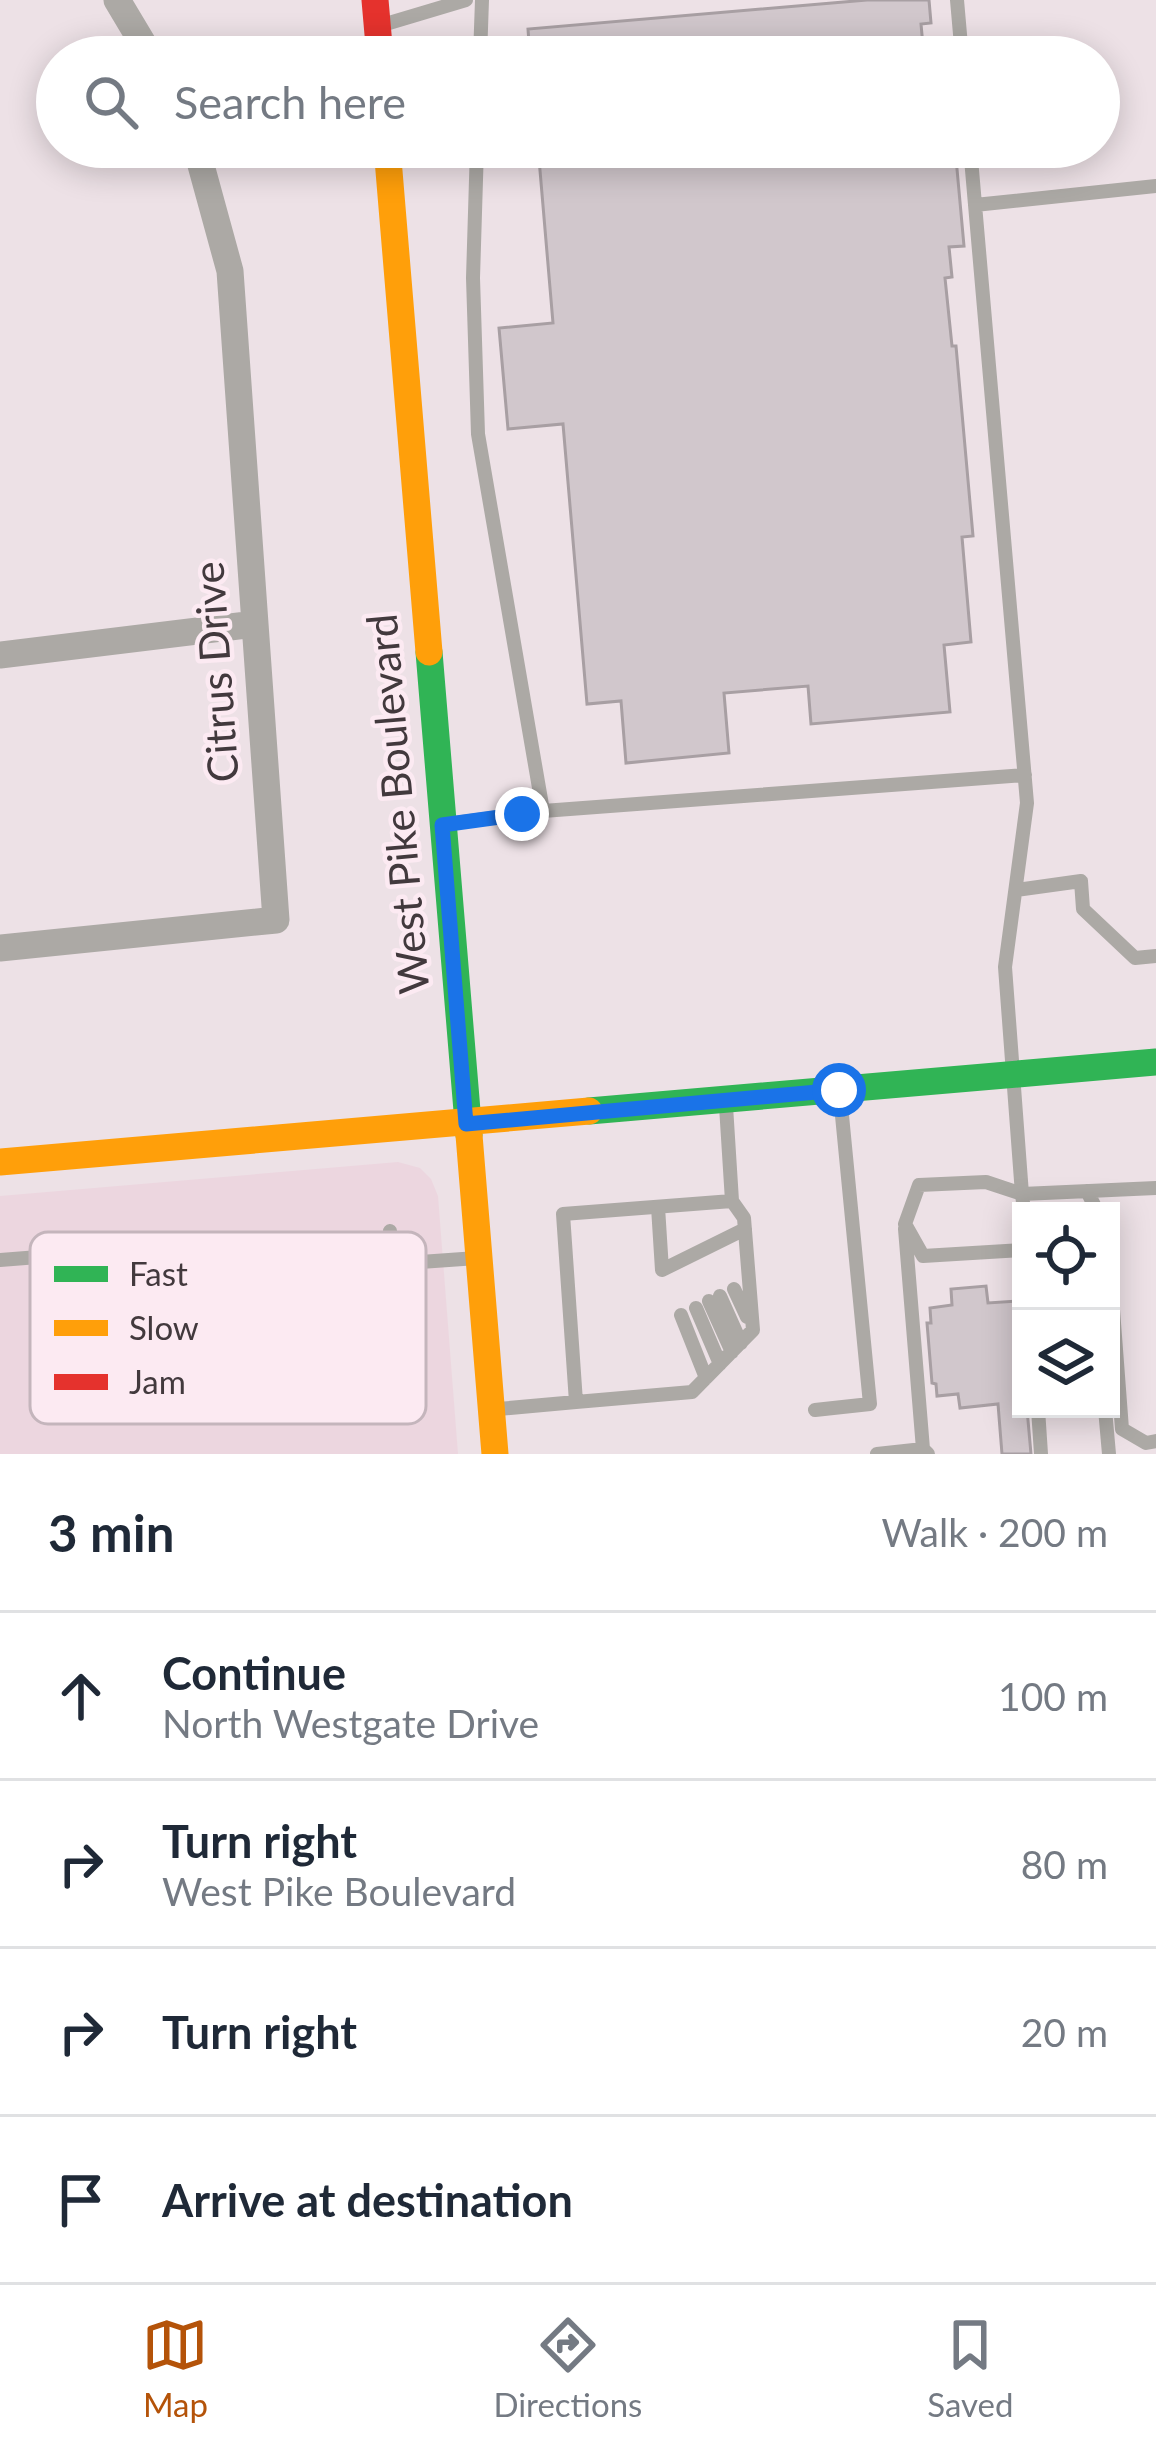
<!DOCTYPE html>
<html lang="en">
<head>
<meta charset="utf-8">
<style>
	body { margin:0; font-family:Lato,sans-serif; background:#f6f6f7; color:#1f2937 }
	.controls { position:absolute; right:36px; bottom:36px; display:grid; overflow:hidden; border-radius:0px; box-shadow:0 6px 30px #0003 }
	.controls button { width:108px; height:108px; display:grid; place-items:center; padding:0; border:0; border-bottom:3px solid #e0e1e3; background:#fff; color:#1f2937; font:60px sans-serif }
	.stop { position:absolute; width:36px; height:36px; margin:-27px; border:9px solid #1a73e8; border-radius:50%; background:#fff }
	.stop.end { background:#1a73e8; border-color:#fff; box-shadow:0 3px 12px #0008 }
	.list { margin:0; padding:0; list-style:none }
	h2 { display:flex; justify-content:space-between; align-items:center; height:156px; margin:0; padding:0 48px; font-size:51px }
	h2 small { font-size:39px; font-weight:400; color:#747a83 }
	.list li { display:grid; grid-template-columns:78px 1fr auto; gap:36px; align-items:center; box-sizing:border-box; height:168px; padding:0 48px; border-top:3px solid #e0e1e3 }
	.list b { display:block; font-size:45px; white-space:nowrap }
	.list p { margin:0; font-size:39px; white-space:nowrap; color:#747a83 }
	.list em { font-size:39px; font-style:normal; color:#747a83 }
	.icon { flex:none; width:66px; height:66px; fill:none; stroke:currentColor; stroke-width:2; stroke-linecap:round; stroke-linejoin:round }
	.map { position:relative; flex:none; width:1156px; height:1454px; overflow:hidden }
	.search { position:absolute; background:#fff; box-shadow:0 6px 30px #0003; left:36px; right:36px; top:36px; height:132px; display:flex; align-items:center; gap:30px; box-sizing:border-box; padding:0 42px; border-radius:66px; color:#747a83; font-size:45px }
	.sheet { height:828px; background:#fff }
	nav { display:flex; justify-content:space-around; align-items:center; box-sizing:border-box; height:168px; border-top:3px solid #e0e1e3; background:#fff; font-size:33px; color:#747a83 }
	nav a { display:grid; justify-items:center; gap:6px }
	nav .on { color:#b45309 }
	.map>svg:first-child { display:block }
	.built { fill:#ecd6df }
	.building { fill:#d1c7cc; stroke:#a89fa3; stroke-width:3 }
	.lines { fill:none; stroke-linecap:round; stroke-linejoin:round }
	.lane { stroke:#aca9a5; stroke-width:14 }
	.street { stroke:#aca9a5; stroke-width:27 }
	.fast { stroke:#30b455; stroke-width:27 }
	.slow { stroke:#ff9f0a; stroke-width:27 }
	.jam { stroke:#e5322d; stroke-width:27 }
	.route { stroke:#1a73e8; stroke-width:15 }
	.labels { text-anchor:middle; stroke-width:9; stroke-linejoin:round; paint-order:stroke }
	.street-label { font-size:42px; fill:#42393d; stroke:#fceaf2 }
	.key { fill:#fceaf2; stroke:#c4b5bc; stroke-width:3 }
	.key-label { font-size:33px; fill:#42393d }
</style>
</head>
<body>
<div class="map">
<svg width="1156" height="1454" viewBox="0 0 1156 1454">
	<rect width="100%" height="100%" fill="#ede1e6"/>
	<!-- built -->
	<path class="built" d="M398 1162 420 1168 431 1179 438 1196 458 1454H0V1196Z"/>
	<!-- building -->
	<path class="building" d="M867 0H929L931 23 921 24 924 57H530L528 29Z
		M538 147H955L964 246 949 247 952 277 945 278 952 346H956L973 536 962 537 971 642 944 645 950 712 811 724 808 686 724 693 729 753 626 763 621 701 587 704 563 424 508 429 499 328 553 323Z
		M986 1286 988 1303 1018 1301 1021 1409H1027L1031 1454H1002L998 1404 960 1408 958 1394 937 1396 936 1384 932 1383 927 1323H931L930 1308 952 1305 951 1289Z"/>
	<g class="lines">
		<!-- lane -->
		<path class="lane" d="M957 0 962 57
			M379 26 466 0
			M480 57 482 0
			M477 147 473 278 478 434 543 811 1025 775
			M970 147 1027 803 1005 967 1022 1194 1156 1188
			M975 205 1156 186
			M447 824 543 811
			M1016 890 1081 881 1083 909 1135 958 1156 956
			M726 1106 732 1201 563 1214 576 1402 692 1392 753 1330 744 1218 732 1201
			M1087 1191 1097 1211
			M658 1207 662 1270 745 1229
			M905 1229 923 1449 928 1454
			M276 1240 281 1311
			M1021 1250 923 1256 905 1224 919 1185 986 1182 1022 1194 1024 1211
			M0 1260 102 1252 107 1324 395 1302 390 1231
			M392 1264 477 1258
			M1111 1283 1122 1429 1146 1443 1156 1441
			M734 1289 747 1317
			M720 1296 741 1343
			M709 1301 732 1352
			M696 1308 720 1364
			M681 1315 706 1378
			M498 1409 576 1402
			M1038 1409 1041 1454
			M1105 1409 1109 1454
			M815 1410 870 1404 840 1095
			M877 1454 923 1449"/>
		<!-- street -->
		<path class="street" d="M117 0 151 57
			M0 655 255 624
			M0 948 276 920 230 271 196 147"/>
		<!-- fast -->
		<path class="fast" d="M429 652 469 1135
			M589 1111 1156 1062"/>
		<!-- slow -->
		<path class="slow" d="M387 147 429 652
			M469 1135 495 1454
			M0 1162 589 1111"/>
		<!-- jam -->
		<path class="jam" d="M375 0 380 57"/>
	</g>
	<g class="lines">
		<!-- route -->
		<path class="route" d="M522 814 442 825 466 1124 839 1090"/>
	</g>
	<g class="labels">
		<!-- street labels -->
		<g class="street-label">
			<text transform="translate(216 672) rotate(-94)" y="15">Citrus Drive</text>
			<text transform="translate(398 804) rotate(-95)" y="15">West Pike Boulevard</text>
		</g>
	</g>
	<!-- legend -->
	<rect x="30" y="1232" width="396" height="192" rx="18" class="key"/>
	<rect x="54" y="1266" width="54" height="16" fill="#30b455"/>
	<rect x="54" y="1320" width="54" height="16" fill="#ff9f0a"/>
	<rect x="54" y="1374" width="54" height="16" fill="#e5322d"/>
	<g class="key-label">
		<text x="129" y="1286">Fast</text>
		<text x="129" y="1340">Slow</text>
		<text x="129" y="1394">Jam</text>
	</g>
</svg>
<div class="controls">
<button><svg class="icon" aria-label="locate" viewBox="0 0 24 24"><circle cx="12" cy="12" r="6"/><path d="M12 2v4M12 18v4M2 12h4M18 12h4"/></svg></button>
<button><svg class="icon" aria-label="layers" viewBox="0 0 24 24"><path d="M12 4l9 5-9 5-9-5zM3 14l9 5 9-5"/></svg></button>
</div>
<div class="stop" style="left:839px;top:1090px"></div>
<div class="stop end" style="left:522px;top:814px"></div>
<div class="search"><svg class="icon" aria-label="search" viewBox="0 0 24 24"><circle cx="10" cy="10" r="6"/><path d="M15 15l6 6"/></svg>Search here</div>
</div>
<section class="sheet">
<h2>3 min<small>Walk · 200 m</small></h2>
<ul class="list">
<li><svg class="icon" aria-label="ahead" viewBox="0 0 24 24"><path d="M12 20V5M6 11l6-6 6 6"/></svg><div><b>Continue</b><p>North Westgate Drive</p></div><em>100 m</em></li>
<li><svg class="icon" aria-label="right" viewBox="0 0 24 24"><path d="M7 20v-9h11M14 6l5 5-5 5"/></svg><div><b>Turn right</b><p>West Pike Boulevard</p></div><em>80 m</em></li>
<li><svg class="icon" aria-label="right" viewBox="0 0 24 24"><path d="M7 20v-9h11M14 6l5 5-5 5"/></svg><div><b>Turn right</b></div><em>20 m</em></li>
<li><svg class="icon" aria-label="arrive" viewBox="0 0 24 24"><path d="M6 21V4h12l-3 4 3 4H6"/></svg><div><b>Arrive at destination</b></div></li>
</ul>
</section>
<nav>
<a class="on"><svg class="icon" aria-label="map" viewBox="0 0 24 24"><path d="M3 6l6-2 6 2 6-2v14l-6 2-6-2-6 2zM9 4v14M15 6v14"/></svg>Map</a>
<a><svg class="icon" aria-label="directions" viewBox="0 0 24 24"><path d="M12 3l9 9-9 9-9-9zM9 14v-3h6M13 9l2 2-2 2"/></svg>Directions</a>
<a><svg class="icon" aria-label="saved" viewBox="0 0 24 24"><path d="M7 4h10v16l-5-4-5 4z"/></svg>Saved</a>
</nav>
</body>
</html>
